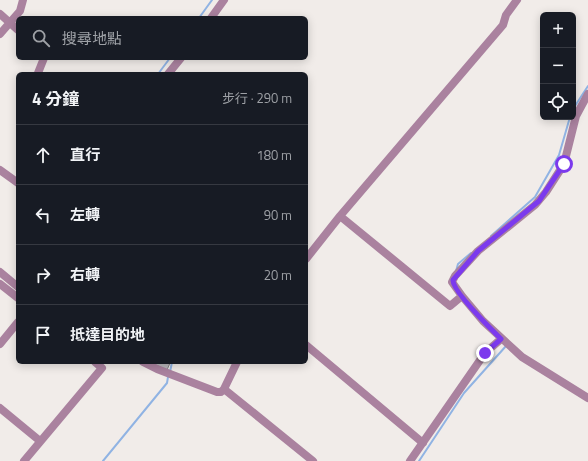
<!DOCTYPE html>
<html lang="zh-TW">
<head>
<meta charset="utf-8">
<style>
	body { margin:0; font-family:"Titillium Web","Noto Sans TC",sans-serif; background:#242831; color:#f1f3f6 }
	.controls { position:absolute; right:12px; top:12px; display:grid; overflow:hidden; border-radius:6px; box-shadow:0 2px 10px #0003 }
	.controls button { width:36px; height:36px; display:grid; place-items:center; padding:0; border:0; border-bottom:1px solid #363941; background:#171b24; color:#f1f3f6; font:20px sans-serif }
	.stop { position:absolute; width:12px; height:12px; margin:-9px; border:3px solid #7c3aed; border-radius:50%; background:#fff }
	.stop.end { background:#7c3aed; border-color:#fff; box-shadow:0 1px 4px #0008 }
	.list { margin:0; padding:0; list-style:none }
	h2 { display:flex; justify-content:space-between; align-items:center; height:52px; margin:0; padding:0 16px; font-size:17px }
	h2 small { font-size:13px; font-weight:400; color:#9ea1a6 }
	.list li { display:grid; grid-template-columns:26px 1fr auto; gap:12px; align-items:center; box-sizing:border-box; height:60px; padding:0 16px; border-top:1px solid #363941 }
	.list b { display:block; font-size:15px; white-space:nowrap }
	.list em { font-size:13px; font-style:normal; color:#9ea1a6 }
	.icon { flex:none; width:22px; height:22px; fill:none; stroke:currentColor; stroke-width:2; stroke-linecap:round; stroke-linejoin:round }
	.map { position:relative; flex:none; width:588px; height:461px; overflow:hidden }
	.search { position:absolute; background:#171b24; box-shadow:0 2px 10px #0003; left:16px; top:16px; width:292px; height:44px; display:flex; align-items:center; gap:10px; box-sizing:border-box; padding:0 14px; border-radius:6px; color:#9ea1a6; font-size:15px }
	.panel { position:absolute; background:#171b24; box-shadow:0 2px 10px #0003; left:16px; top:72px; width:292px; height:292px; border-radius:6px }
	.map>svg:first-child { display:block }
	.lines { fill:none; stroke-linecap:round; stroke-linejoin:round }
	.stream { stroke:#90b3e3; stroke-width:2 }
	.building { fill:#b8b6ba; stroke:#838185 }
	.minor { stroke:#aa829f; stroke-width:8 }
	.route { stroke:#7c3aed; stroke-width:5 }
</style>
</head>
<body>
<div class="map">
<svg width="588" height="461" viewBox="0 0 588 461">
	<rect width="100%" height="100%" fill="#f1ece9"/>
	<g class="lines">
		<!-- stream -->
		<path class="stream" d="M199 18 212 0
			M158 74 170 58
			M573 109 588 86
			M491 236 535 197 559 155 570 117
			M456 271 458 264 471 253
			M170 372 172 362
			M103 461 167 383 168 377
			M419 461 464 393 506 346"/>
	</g>
	<!-- building -->
	<path class="building" d="M149 362H169L170 363 167 370Z"/>
	<g class="lines">
		<!-- minor -->
		<path class="minor" d="M0 14 18 30
			M211 18 224 0
			M0 34 20 11 23 0
			M38 73 44 58
			M168 74 181 58
			M588 94 576 116 564 164 546 192 535 205 478 251 455 276 452 282 462 296 483 321 522 357 588 398
			M0 170 18 183
			M340 216 450 306 462 296
			M306 259 340 216 503 25 506 15 517 0
			M0 272 18 287
			M0 284 18 298
			M0 344 18 322
			M306 345 423 443
			M143 362 157 369 217 392H221L224 389 313 461
			M224 389 237 362
			M0 408 40 441
			M24 461 102 368 95 362
			M410 461 485 353 501 339"/>
	</g>
	<g class="lines">
		<!-- route -->
		<path class="route" d="M485 353 501 339C491 329 452 291 453 280L478 251 539 201 564 164"/>
	</g>
</svg>
<div class="controls">
<button>+</button>
<button>−</button>
<button><svg class="icon" aria-label="locate" viewBox="0 0 24 24"><circle cx="12" cy="12" r="6"/><path d="M12 2v4M12 18v4M2 12h4M18 12h4"/></svg></button>
</div>
<div class="stop" style="left:564px;top:164px"></div>
<div class="stop end" style="left:485px;top:353px"></div>
<div class="search"><svg class="icon" aria-label="search" viewBox="0 0 24 24"><circle cx="10" cy="10" r="6"/><path d="M15 15l6 6"/></svg>搜尋地點</div>
<section class="panel">
<h2>4 分鐘<small>步行 · 290 m</small></h2>
<ul class="list">
<li><svg class="icon" aria-label="ahead" viewBox="0 0 24 24"><path d="M12 20V5M6 11l6-6 6 6"/></svg><div><b>直行</b></div><em>180 m</em></li>
<li><svg class="icon" aria-label="left" viewBox="0 0 24 24"><path d="M17 20v-9H6M10 6l-5 5 5 5"/></svg><div><b>左轉</b></div><em>90 m</em></li>
<li><svg class="icon" aria-label="right" viewBox="0 0 24 24"><path d="M7 20v-9h11M14 6l5 5-5 5"/></svg><div><b>右轉</b></div><em>20 m</em></li>
<li><svg class="icon" aria-label="arrive" viewBox="0 0 24 24"><path d="M6 21V4h12l-3 4 3 4H6"/></svg><div><b>抵達目的地</b></div></li>
</ul>
</section>
</div>
</body>
</html>
